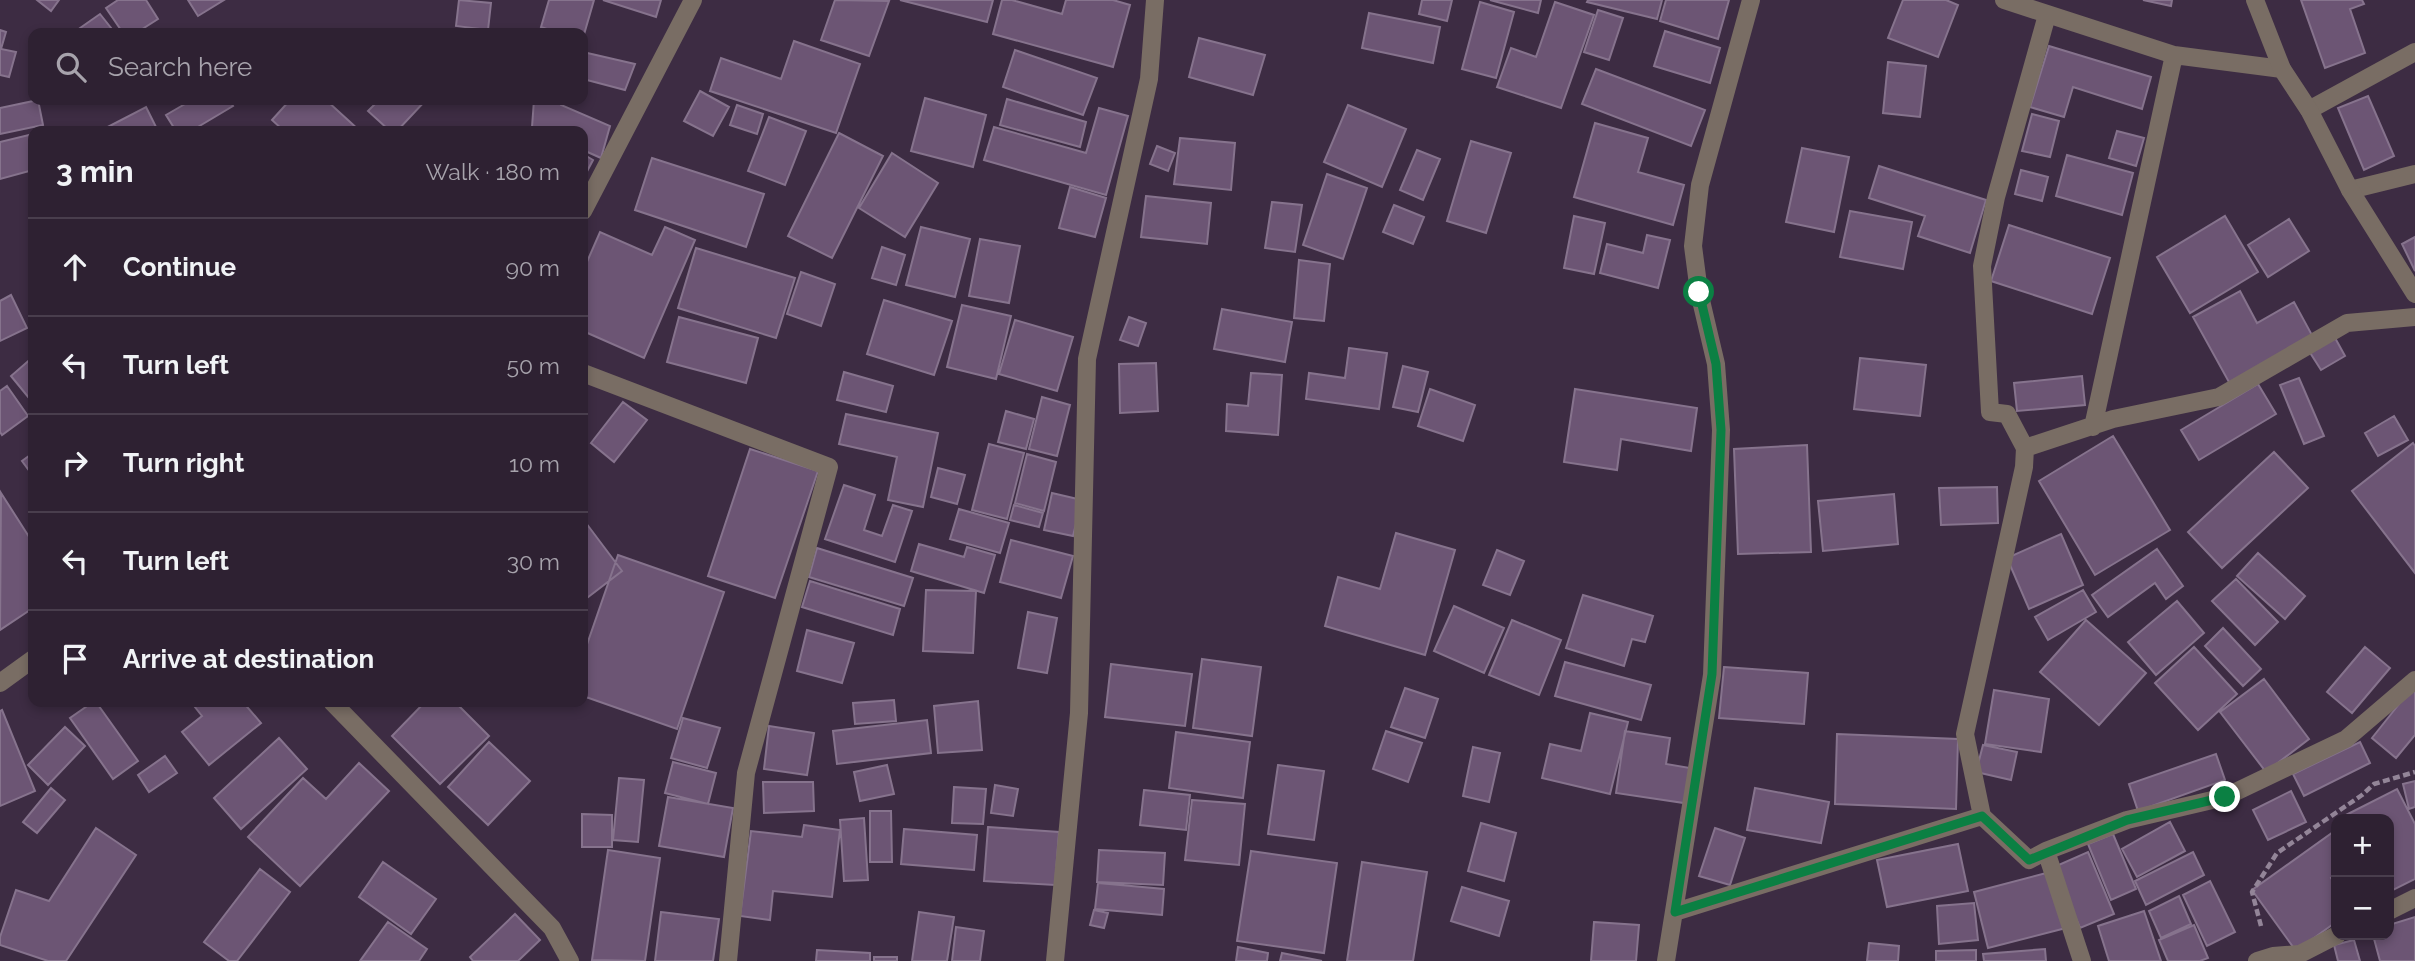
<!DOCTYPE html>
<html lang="en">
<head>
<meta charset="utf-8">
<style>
	body { margin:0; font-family:Raleway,sans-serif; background:#3a2e3e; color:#f1f3f6 }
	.controls { position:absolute; right:21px; bottom:21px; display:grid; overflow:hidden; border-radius:14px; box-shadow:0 4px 10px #0003 }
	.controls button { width:63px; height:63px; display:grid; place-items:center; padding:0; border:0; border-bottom:2px solid #493e4d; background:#2e2132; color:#f1f3f6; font:35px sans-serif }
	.stop { position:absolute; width:21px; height:21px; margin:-16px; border:5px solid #0b8043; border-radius:50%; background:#fff }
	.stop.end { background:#0b8043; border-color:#fff; box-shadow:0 2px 7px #0008 }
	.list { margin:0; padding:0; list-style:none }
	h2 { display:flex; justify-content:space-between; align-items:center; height:91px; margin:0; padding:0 28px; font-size:30px }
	h2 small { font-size:23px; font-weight:400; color:#a7a3ac }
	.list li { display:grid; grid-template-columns:46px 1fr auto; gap:21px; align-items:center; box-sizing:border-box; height:98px; padding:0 28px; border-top:2px solid #493e4d }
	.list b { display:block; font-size:26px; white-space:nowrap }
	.list em { font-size:23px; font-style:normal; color:#a7a3ac }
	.icon { flex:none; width:38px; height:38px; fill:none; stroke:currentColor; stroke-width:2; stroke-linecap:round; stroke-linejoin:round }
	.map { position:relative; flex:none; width:2415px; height:961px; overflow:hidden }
	.search { position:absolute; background:#2e2132; box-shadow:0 4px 10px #0003; left:28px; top:28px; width:560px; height:77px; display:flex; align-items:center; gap:18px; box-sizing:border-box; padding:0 24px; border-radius:14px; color:#a7a3ac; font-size:26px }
	.panel { position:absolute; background:#2e2132; box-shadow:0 4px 10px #0003; left:28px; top:126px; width:560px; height:581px; border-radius:14px }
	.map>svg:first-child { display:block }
	.building { fill:#6c5574; stroke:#86738d; stroke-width:2 }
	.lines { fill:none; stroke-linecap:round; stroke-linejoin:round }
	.path { stroke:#938598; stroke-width:4.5; stroke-dasharray:7 3.5; stroke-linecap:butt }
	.service { stroke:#796d64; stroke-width:18 }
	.minor { stroke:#796d64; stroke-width:18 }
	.tertiary { stroke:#796d64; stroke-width:18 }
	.route { stroke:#0b8043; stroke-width:9 }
</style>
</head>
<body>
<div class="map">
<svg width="2415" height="961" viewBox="0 0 2415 961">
	<rect width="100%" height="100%" fill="#3d2c43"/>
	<!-- building -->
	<path class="building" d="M37 0H59L51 11Z
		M118 0H146L158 19 136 33H123L106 8Z
		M188 0H224L198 16Z
		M459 0 491 3 488 30 456 26Z
		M549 0H594L583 38V33H558L541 27Z
		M603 0H661L656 17Z
		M835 0 889 1 869 56 821 40Z
		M900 0H993L987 22Z
		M1002 0H1012L1062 14 1066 0H1113L1130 5 1113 67 993 34Z
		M1422 0H1452L1447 21 1419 14Z
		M1490 0H1541L1538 13Z
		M1588 0H1662L1657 19 1587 2Z
		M1666 0H1729L1718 39 1660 21Z
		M1903 0H1946L1958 5 1938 57 1888 38Z
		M2143 0H2172L2171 6Z
		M2301 0H2362L2364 4 2350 9 2365 53 2325 68Z
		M1480 2 1514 12 1496 78 1462 69Z
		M1555 2 1594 15 1561 108 1497 87 1511 48 1536 57Z
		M1598 10 1623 18 1609 60 1584 52Z
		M1369 13 1440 27 1433 63 1362 48Z
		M100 14 115 33H73Z
		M0 30 6 32 1 49 16 52 9 77 0 75Z
		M1665 31 1720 48 1710 83 1654 66Z
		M1199 38 1265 55 1253 95 1189 77Z
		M794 41 860 64 836 133 710 91 721 58 781 79Z
		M2049 46 2151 77 2142 109 2073 87 2064 117 2030 107Z
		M1015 50 1097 78 1083 115 1003 87Z
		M583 52 635 64 625 90 583 79Z
		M1888 62 1926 66 1920 117 1883 113Z
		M1596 69 1705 110 1691 146 1582 104Z
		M700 91 729 107 713 136 684 121Z
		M2368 96 2394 156 2364 170 2338 108Z
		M925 98 986 115 973 167 911 151Z
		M1007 99 1086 122 1080 147 1000 125Z
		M38 100 43 125 0 134V108Z
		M192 100H229L233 106 191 131H176L166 115Z
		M290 100H326L360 131H284L272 120Z
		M379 100H426L397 131H390L368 111Z
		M534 100H562L561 105 610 126 601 158 583 150V131H542L532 127Z
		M737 105 763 114 757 134 730 125Z
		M1348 105 1406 129 1382 187 1324 162Z
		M146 107 158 131H100Z
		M1099 108 1128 116 1106 195 984 160 994 127 1086 153Z
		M2032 114 2059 121 2050 157 2022 151Z
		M769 117 806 131 785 185 748 171Z
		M1595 123 1648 138 1638 172 1684 185 1673 225 1574 197Z
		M2117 131 2144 138 2136 166 2109 158Z
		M839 133 883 156 832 258 788 236Z
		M33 134V170L0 179V142Z
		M1180 138 1235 143 1231 190 1174 184Z
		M1471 141 1511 153 1486 233 1447 221Z
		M1157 146 1175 153 1168 171 1150 164Z
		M1802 148 1849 157 1834 232 1786 222Z
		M1417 150 1440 159 1423 200 1400 190Z
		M892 153 938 183 905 237 859 208Z
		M583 154 593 160 583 179Z
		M2067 155 2133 173 2122 215 2056 196Z
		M652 158 764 194 746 247 635 210Z
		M1879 166 1986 200 1970 253 1918 236 1925 216 1869 198Z
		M2021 170 2048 177 2042 201 2015 194Z
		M1327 174 1367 188 1343 259 1303 245Z
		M1070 187 1106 198 1095 237 1059 228Z
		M1146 196 1211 203 1207 244 1141 237Z
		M1272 202 1302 205 1295 252 1265 248Z
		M1394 205 1424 217 1413 244 1383 232Z
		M1850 211 1912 222 1903 269 1840 257Z
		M1574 216 1605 223 1594 274 1564 268Z
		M2225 216 2258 272 2190 313 2157 257Z
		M2289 219 2309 251 2268 277 2248 245Z
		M2009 225 2110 258 2092 314 1991 281Z
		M665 227 695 240 644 358 583 331V271L600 232 652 255Z
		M921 227 970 239 955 297 906 285Z
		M1647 235 1670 240 1658 288 1600 273 1607 244 1643 253Z
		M2415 237V271L2402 244Z
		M980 239 1020 246 1009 303 969 296Z
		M882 247 905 255 896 285 872 278Z
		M696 248 795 278 776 338 678 308Z
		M1299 260 1330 264 1324 321 1294 318Z
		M801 272 835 284 821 326 787 314Z
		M2240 291 2257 323 2294 302 2313 337 2230 384 2193 317Z
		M11 295 27 328 0 341V301Z
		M884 300 952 321 934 375 867 354Z
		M962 305 1011 316 996 379 947 367Z
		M1222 309 1292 322 1285 362 1214 349Z
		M679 317 758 338 746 383 667 362Z
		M1129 317 1146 323 1138 346 1120 340Z
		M1015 320 1073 337 1057 391 999 374Z
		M2334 336 2345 356 2321 370 2309 351Z
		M1349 348 1387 353 1379 409 1306 399 1309 373 1345 378Z
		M33 357V403L11 376Z
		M1860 358 1926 365 1920 416 1854 409Z
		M1156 363 1158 411 1120 413 1119 364Z
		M1403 366 1428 372 1418 412 1393 407Z
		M844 372 893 386 886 412 837 400Z
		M1251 373 1282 375 1278 435 1226 431 1227 404 1248 406Z
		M2082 376 2085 405 2017 411 2014 383Z
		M2299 378 2324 436 2304 444 2280 385Z
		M2258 384 2276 414 2199 460 2181 430Z
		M7 386 28 416 2 435 0 432V391Z
		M1430 389 1475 405 1463 441 1418 426Z
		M1575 389 1697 408 1691 451 1621 439 1617 470 1564 462Z
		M1042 397 1070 405 1057 456 1029 449Z
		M623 402 647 420 614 462 591 443Z
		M1006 411 1034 419 1026 449 998 442Z
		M846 414 938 433 923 507 888 500 897 457 839 444Z
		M2394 416 2408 440 2378 456 2365 433Z
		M2113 436 2170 530 2095 575 2039 481Z
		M2413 443 2415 446V573L2352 491Z
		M989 444 1024 453 1007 519 972 510Z
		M1807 445 1811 552 1738 554 1734 449Z
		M750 449 818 471 775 598 708 576Z
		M2274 452 2308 488 2222 568 2188 532Z
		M33 453V476L22 461Z
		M1027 454 1056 462 1044 511 1015 503Z
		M938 468 965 475 957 504 931 497Z
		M844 485 875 495 864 530 882 536 893 505 912 511 895 562 825 539Z
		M1997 487 1998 523 1941 525 1939 488Z
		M1 493 33 543V608L0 630Z
		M1052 493 1082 500 1073 536 1044 530Z
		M1894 494 1898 544 1823 551 1818 501Z
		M1014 505 1043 513 1039 527 1010 520Z
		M959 509 1009 523 1000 553 950 539Z
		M586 523 622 571 583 601V526Z
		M1396 533 1455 550 1425 655 1325 626 1338 577 1380 589Z
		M2061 534 2083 585 2029 609 2007 558Z
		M1011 540 1073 556 1061 598 1000 582Z
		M919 544 964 557 967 547 995 555 984 593 911 571Z
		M817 548 913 578 904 606 809 577Z
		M2157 549 2183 586 2166 599 2155 583 2108 617 2092 595Z
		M1497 550 1524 561 1510 595 1483 585Z
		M2258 553 2305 596 2285 619 2237 576Z
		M618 555 724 592 677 729 583 696V656Z
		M2236 579 2278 622 2255 645 2212 601Z
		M810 581 900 609 893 635 802 607Z
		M926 590 976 591 973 653 923 651Z
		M2083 590 2096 612 2048 640 2035 617Z
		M1583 595 1653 616 1645 642 1632 639 1624 666 1566 648Z
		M2177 601 2204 633 2156 675 2128 642Z
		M1454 606 1504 628 1484 673 1434 651Z
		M1028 612 1057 618 1047 673 1018 668Z
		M1512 620 1561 640 1539 695 1489 675Z
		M2086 620 2146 673 2099 725 2040 672Z
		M2223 628 2261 669 2243 686 2205 646Z
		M807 630 854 643 842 683 797 671Z
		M2194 647 2237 694 2198 730 2155 683Z
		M2365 647 2390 668 2352 713 2327 692Z
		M1202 659 1261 667 1252 736 1193 728Z
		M1565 662 1651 685 1641 720 1555 696Z
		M1111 664 1192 674 1185 726 1105 717Z
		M1724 667 1808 673 1804 724 1719 718Z
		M2264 679 2309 739 2266 772 2220 712Z
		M2415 684V735L2396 758 2372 738Z
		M1405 688 1438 699 1425 738 1391 727Z
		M1994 690 2049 699 2041 752 1985 744Z
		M894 700 896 721 855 724 853 703Z
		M978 701 982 750 938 753 934 706Z
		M93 702H96L138 761 113 779 70 718Z
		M191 702H243L261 723 209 765 182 732 202 716Z
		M425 702H455L489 736 440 784 392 736Z
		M2 710 35 791 0 806V711Z
		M1590 713 1628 722 1610 794 1542 778 1550 744 1581 751Z
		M683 718 720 728 707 768 671 758Z
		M927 720 931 753 837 764 833 731Z
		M769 726 814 733 807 775 764 769Z
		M65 727 85 746 48 785 28 765Z
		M1386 731 1422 743 1408 782 1373 769Z
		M1625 731 1670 738 1666 764 1690 768 1684 803 1616 793Z
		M1176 732 1250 742 1243 798 1169 788Z
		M1837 734 1958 739 1956 809 1835 804Z
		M279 738 307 769 241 829 214 798Z
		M489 742 530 781 488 825 448 787Z
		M2360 742 2370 763 2304 796 2293 774Z
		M1983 745 2017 752 2011 780 1976 772Z
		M1473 747 1500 753 1489 802 1463 796Z
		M2216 754 2225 780 2138 811 2129 784Z
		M165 756 177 773 149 792 138 775Z
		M673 762 716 773 708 804 665 793Z
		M359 763 389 791 300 886 248 837 303 778 326 799Z
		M887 765 894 794 860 801 854 772Z
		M1278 765 1324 771 1314 840 1268 834Z
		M619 778 644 780 638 842 613 840Z
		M2415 781V807L2409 809 2403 784Z
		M763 782H813L814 811 764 813Z
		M995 785 1018 789 1013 816 991 813Z
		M954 787 986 789 983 824 952 823Z
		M51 788 65 800 37 833 23 822Z
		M1755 788 1829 802 1821 843 1747 830Z
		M2397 789 2415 824V879L2389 892V819L2340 818Z
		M1144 790 1190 795 1186 830 1140 825Z
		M2291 791 2306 822 2268 840 2253 810Z
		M668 797 733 808 724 857 659 846Z
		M1192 800 1245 804 1239 865 1185 860Z
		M870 811H891L892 862H870Z
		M582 814 612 815V847H582Z
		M864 818 868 880 844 881 840 820Z
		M2170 822 2185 851 2137 877 2122 849Z
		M1481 823 1516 833 1504 881 1468 871Z
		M804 825 840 830 832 897 773 891 770 920 740 916 751 831 802 837Z
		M988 827 1059 832 1055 885 984 881Z
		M96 828 136 855 66 961H48L0 945V937L16 890 49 901Z
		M1715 828 1745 838 1730 885 1699 876Z
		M904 829 977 835 974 870 901 864Z
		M2336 830V874L2331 878 2336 885V922L2296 951 2252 890Z
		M2113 834 2136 889 2111 900 2088 844Z
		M1958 844 1968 891 1887 907 1877 860Z
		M608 850 660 858 645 961 592 960Z
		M1099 850 1165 853 1163 885 1097 882Z
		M1251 851 1337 863 1324 953 1237 941Z
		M2088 852 2114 914 2080 928 2054 867Z
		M2193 852 2204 875 2146 905 2135 881Z
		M383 862 436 899 411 934 359 897Z
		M1362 862 1427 872 1413 961H1347Z
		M260 869 290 892 237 961H229L204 942Z
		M2050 872 2066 928 1988 948 1974 892Z
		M2210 881 2235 932 2207 946 2183 895Z
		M1098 883 1164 889 1162 915 1095 909Z
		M1462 887 1509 901 1499 936 1451 921Z
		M2179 896 2191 924 2161 938 2149 911Z
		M1974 903 1978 940 1939 944 1937 906Z
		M1094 910 1108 913 1104 928 1090 925Z
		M2144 911 2161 961H2109L2098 926Z
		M661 912 719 919 713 961H655Z
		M919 912 954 917 947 961H912Z
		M515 914 540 940 518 961H473L470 957Z
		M2415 917V961H2380L2373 935H2389V925Z
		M388 922 427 949 419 961H360Z
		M1594 922 1639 925 1636 961H1591Z
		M2194 925 2208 958 2200 961H2168L2159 940Z
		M956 927 984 931 980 961H952Z
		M2354 940 2360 961H2338L2334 945Z
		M1869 943 1899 946 1898 961H1867Z
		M1238 947 1268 953 1267 961H1236Z
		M2045 949 2046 961H1984L1983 954Z
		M817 950 870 953V961H816Z
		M1976 950V961H1936V951Z
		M1282 953 1322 961H1280Z
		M874 957H897V961H874Z"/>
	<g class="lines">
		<!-- path -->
		<path class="path" d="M2261 926 2252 892 2277 853 2362 795 2374 784 2415 772"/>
		<!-- service -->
		<path class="service" d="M2309 110 2415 52"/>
		<!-- minor -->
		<path class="minor" d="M2004 0 2174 55 2282 69
			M2350 190 2415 174
			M583 211 693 0
			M583 373 829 467 746 773 728 961
			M2093 427 2174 55
			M2025 448 2113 419 2219 397 2347 323 2415 317
			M0 683 33 659
			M332 702 552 928 570 961
			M1982 816 1965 734 2024 467 2025 448 2007 414 1990 412 1982 266 1996 197 2047 15
			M2046 851 2127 820 2225 797 2346 739 2415 680
			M2389 911 2415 898
			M1675 912 1982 816 2029 860 2046 851 2082 961
			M1055 961 1079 713 1087 359 1149 79 1155 0
			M1666 961 1712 675 1721 430 1716 364 1699 292 1693 246 1700 185 1751 0
			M2257 961 2273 956 2300 954 2337 935"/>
		<!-- tertiary -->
		<path class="tertiary" d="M2255 0 2282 69 2309 110 2350 190 2415 294"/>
	</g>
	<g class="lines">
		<!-- route -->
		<path class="route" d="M1699 292 1716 364 1721 430 1712 674 1675 912 1982 816 2029 860 2127 820 2225 797"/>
	</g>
</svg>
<div class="controls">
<button>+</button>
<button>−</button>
</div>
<div class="stop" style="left:1699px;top:292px"></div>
<div class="stop end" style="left:2225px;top:797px"></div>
<div class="search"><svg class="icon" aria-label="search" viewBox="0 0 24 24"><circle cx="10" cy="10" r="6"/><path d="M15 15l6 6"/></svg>Search here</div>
<section class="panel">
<h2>3 min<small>Walk · 180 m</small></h2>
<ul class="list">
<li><svg class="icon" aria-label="ahead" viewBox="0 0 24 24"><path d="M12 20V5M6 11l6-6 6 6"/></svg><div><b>Continue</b></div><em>90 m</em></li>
<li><svg class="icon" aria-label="left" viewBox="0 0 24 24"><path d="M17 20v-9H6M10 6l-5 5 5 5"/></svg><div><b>Turn left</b></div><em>50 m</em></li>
<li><svg class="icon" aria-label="right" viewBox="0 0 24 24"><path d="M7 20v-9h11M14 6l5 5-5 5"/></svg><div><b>Turn right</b></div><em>10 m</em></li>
<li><svg class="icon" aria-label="left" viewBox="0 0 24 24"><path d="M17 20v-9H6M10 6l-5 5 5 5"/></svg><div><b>Turn left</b></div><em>30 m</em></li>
<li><svg class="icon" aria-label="arrive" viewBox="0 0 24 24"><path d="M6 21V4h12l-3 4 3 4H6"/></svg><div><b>Arrive at destination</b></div></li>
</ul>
</section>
</div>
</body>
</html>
